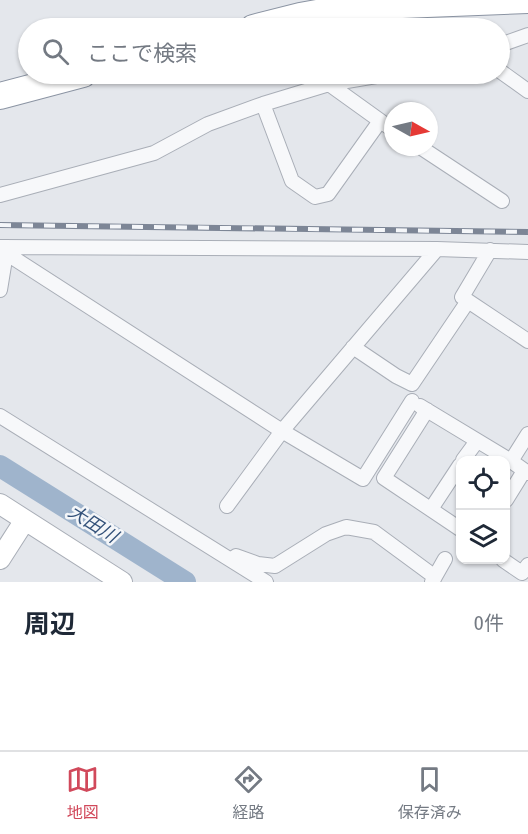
<!DOCTYPE html>
<html lang="ja">
<head>
<meta charset="utf-8">
<style>
	body { margin:0; font-family:"Fira Sans Condensed","Noto Sans JP",sans-serif; background:#f6f6f7; color:#1f2937 }
	.controls { position:absolute; right:18px; bottom:18px; display:grid; overflow:hidden; border-radius:12px; box-shadow:0 2px 4px #0004 }
	.controls button { width:54px; height:54px; display:grid; place-items:center; padding:0; border:0; border-bottom:2px solid #e0e1e3; background:#fff; color:#1f2937; font:30px sans-serif }
	.compass { position:absolute; left:384px; top:102px; width:54px; height:54px; border-radius:50%; background:#fff; box-shadow:0 2px 4px #0004; rotate:98deg }
	.list { margin:0; padding:0; list-style:none }
	h2 { display:flex; justify-content:space-between; align-items:center; height:78px; margin:0; padding:0 24px; font-size:26px }
	h2 small { font-size:20px; font-weight:400; color:#747a83 }
	.icon { flex:none; width:33px; height:33px; fill:none; stroke:currentColor; stroke-width:2; stroke-linecap:round; stroke-linejoin:round }
	.map { position:relative; flex:none; width:528px; height:582px; overflow:hidden }
	.search { position:absolute; background:#fff; box-shadow:0 2px 4px #0004; left:18px; right:18px; top:18px; height:66px; display:flex; align-items:center; gap:15px; box-sizing:border-box; padding:0 21px; border-radius:33px; color:#747a83; font-size:22px }
	.sheet { height:168px; background:#fff }
	nav { display:flex; justify-content:space-around; align-items:center; box-sizing:border-box; height:84px; border-top:2px solid #e0e1e3; background:#fff; font-size:16px; color:#747a83 }
	nav a { display:grid; justify-items:center; gap:3px }
	nav .on { color:#d1495b }
	.map>svg:first-child { display:block }
	.lines { fill:none; stroke-linecap:round; stroke-linejoin:round }
	.river { stroke:#9fb4cc; stroke-width:22 }
	.street-casing { stroke:#a9aeb7; stroke-width:16 }
	.secondary-casing { stroke:#a9aeb7; stroke-width:22 }
	.highway-casing { stroke:#8b94a3; stroke-width:28 }
	.path { stroke:#c2c5cb; stroke-width:2; stroke-dasharray:4.5 4.5; stroke-linecap:butt }
	.street { stroke:#f7f8fa; stroke-width:14 }
	.secondary { stroke:#fff; stroke-width:20 }
	.highway { stroke:#fff; stroke-width:26 }
	.rail-casing { stroke:#7d8696; stroke-width:6 }
	.rail { stroke:#f4f6f9; stroke-width:4; stroke-dasharray:11; stroke-linecap:butt }
	.labels { text-anchor:middle; stroke-width:5; stroke-linejoin:round; paint-order:stroke }
	.water-label { font-size:18px; font-style:italic; fill:#34527a; stroke:#f4f6f9 }
</style>
</head>
<body>
<div class="map">
<svg width="528" height="582" viewBox="0 0 528 582">
	<rect width="100%" height="100%" fill="#e4e7ec"/>
	<g class="lines">
		<!-- river -->
		<path class="river" d="M0 466 185 582"/>
		<defs>
			<path id="street" d="M500 45 528 35
				M500 71 528 91
				M329 84 393 130
				M263 104 292 181 315 197 328 194 380 121
				M420 147 502 201
				M0 195 154 153 208 124 263 104 329 84 388 74
				M0 247 437 249 528 252
				M7 247 12 257 282 431 363 479 412 401
				M490 250 462 297 528 341
				M0 290 7 247
				M353 347 396 376 412 384 468 301
				M420 406 511 461 528 473
				M427 410 384 478 460 529
				M0 416 266 582
				M463 460 477 441
				M511 461 528 434
				M506 500 524 471
				M227 506 282 431 437 249
				M431 509 460 465
				M236 556 258 564 275 566 326 534 346 527 374 532 435 577
				M503 560 522 573 528 565
				M432 582 445 559"/>
			<path id="secondary" d="M0 504 122 582
				M0 559 25 520"/>
			<path id="highway" d="M253 28 300 16 351 7 528 0
				M0 96 83 74"/>
		</defs>
		<!-- street casing -->
		<use href="#street" class="street-casing"/>
		<!-- secondary casing -->
		<use href="#secondary" class="secondary-casing"/>
		<!-- highway casing -->
		<use href="#highway" class="highway-casing"/>
		<!-- path -->
		<path class="path" d="M222 28 234 26"/>
		<!-- street -->
		<use href="#street" class="street"/>
		<!-- secondary -->
		<use href="#secondary" class="secondary"/>
		<!-- highway -->
		<use href="#highway" class="highway"/>
		<defs>
			<path id="rail" d="M0 225 528 232"/>
		</defs>
		<!-- rail casing -->
		<use href="#rail" class="rail-casing"/>
		<!-- rail -->
		<use href="#rail" class="rail"/>
	</g>
	<g class="labels">
		<!-- water labels -->
		<g class="water-label">
			<text transform="translate(93 524) rotate(32)" y="6">大田川</text>
		</g>
	</g>
</svg>
<div class="controls">
<button><svg class="icon" aria-label="locate" viewBox="0 0 24 24"><circle cx="12" cy="12" r="6"/><path d="M12 2v4M12 18v4M2 12h4M18 12h4"/></svg></button>
<button><svg class="icon" aria-label="layers" viewBox="0 0 24 24"><path d="M12 4l9 5-9 5-9-5zM3 14l9 5 9-5"/></svg></button>
</div>
<svg class="compass" viewBox="-18 -18 36 36"><path d="M0-13l5 13h-10z" fill="#e53935"/><path d="M0 13l5-13h-10z" fill="#747a83"/></svg>
<div class="search"><svg class="icon" aria-label="search" viewBox="0 0 24 24"><circle cx="10" cy="10" r="6"/><path d="M15 15l6 6"/></svg>ここで検索</div>
</div>
<section class="sheet">
<h2>周辺<small>0件</small></h2>
<ul class="list">
</ul>
</section>
<nav>
<a class="on"><svg class="icon" aria-label="map" viewBox="0 0 24 24"><path d="M3 6l6-2 6 2 6-2v14l-6 2-6-2-6 2zM9 4v14M15 6v14"/></svg>地図</a>
<a><svg class="icon" aria-label="directions" viewBox="0 0 24 24"><path d="M12 3l9 9-9 9-9-9zM9 14v-3h6M13 9l2 2-2 2"/></svg>経路</a>
<a><svg class="icon" aria-label="saved" viewBox="0 0 24 24"><path d="M7 4h10v16l-5-4-5 4z"/></svg>保存済み</a>
</nav>
</body>
</html>
